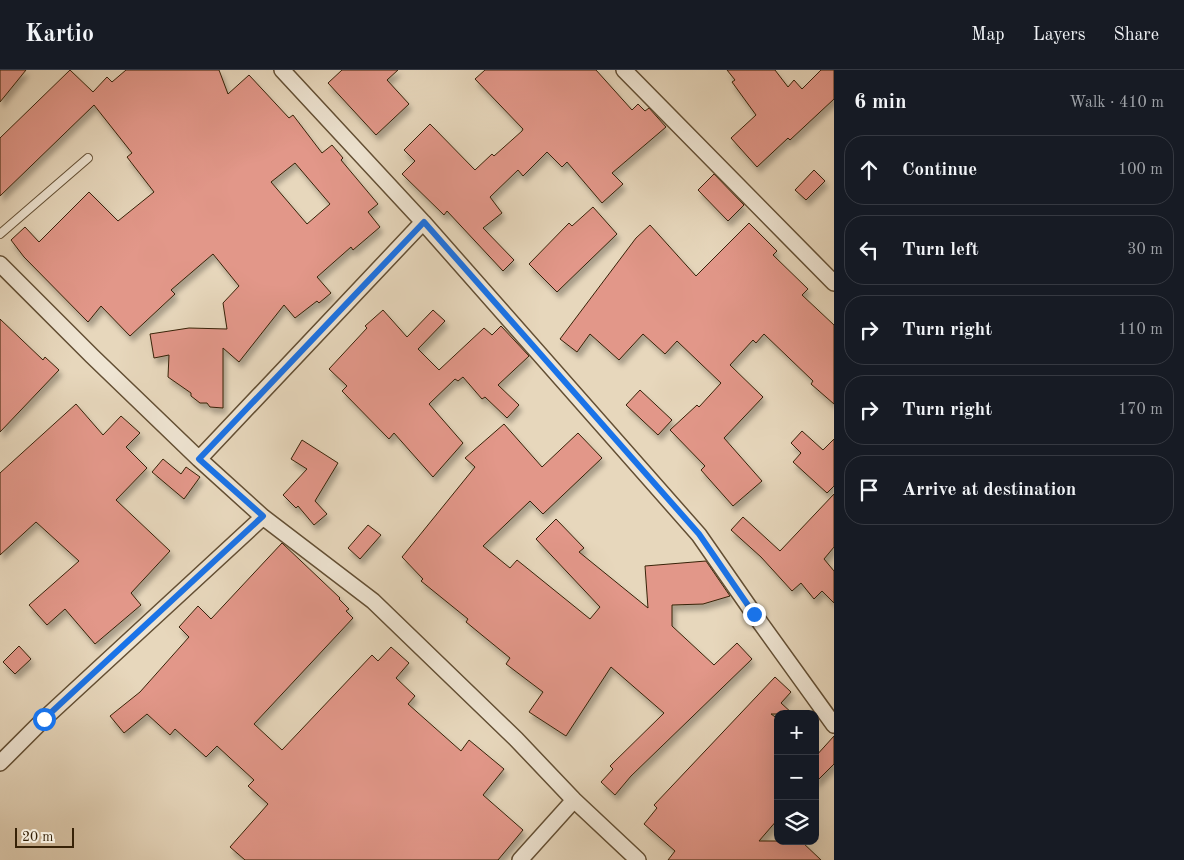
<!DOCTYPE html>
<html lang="en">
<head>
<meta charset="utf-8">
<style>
	body { margin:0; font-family:"Old Standard TT",serif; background:#20242c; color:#f1f3f6 }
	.controls { position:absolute; right:15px; bottom:15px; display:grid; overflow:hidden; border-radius:10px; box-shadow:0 5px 20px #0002 }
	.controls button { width:45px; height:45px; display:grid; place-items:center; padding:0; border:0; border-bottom:1px solid #363941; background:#171b24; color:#f1f3f6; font:25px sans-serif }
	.scale { position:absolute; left:15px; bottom:12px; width:59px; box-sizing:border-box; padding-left:5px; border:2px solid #372207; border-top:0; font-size:14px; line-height:18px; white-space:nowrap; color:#372207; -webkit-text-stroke:4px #efe5d3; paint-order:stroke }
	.stop { position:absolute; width:15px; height:15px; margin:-11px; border:4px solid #1a73e8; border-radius:50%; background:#fff }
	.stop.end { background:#1a73e8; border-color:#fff; box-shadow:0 1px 5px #0008 }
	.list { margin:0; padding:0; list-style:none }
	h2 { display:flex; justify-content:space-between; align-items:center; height:65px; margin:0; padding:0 20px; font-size:21px }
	h2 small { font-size:16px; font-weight:400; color:#9ea1a6 }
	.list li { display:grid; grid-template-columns:32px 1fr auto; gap:15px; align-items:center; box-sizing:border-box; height:70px; margin:0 10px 10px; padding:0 10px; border:1px solid #363941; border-radius:20px }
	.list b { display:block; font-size:19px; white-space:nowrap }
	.list em { font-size:16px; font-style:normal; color:#9ea1a6 }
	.icon { flex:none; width:28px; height:28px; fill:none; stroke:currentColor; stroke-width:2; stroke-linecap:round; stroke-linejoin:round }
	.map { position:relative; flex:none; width:834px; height:790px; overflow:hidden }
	header { display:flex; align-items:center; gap:30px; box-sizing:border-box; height:70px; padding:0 25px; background:#171b24; border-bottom:1px solid #363941 }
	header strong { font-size:24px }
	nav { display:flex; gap:28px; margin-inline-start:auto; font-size:18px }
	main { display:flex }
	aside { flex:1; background:#171b24 }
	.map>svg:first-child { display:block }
	.building { fill:#e29789; stroke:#372207; fill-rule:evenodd; filter:url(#shadow) }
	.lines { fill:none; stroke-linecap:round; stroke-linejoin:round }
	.lane-casing { stroke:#634f34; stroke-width:10 }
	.street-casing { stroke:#634f34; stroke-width:18 }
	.lane { stroke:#efe5d3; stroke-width:8 }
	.street { stroke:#efe5d3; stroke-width:15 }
	.route { stroke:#1a73e8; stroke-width:6 }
</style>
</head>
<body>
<header>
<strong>Kartio</strong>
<nav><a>Map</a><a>Layers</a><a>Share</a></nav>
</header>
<main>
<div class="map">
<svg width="834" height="790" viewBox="0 0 834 790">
	<defs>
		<filter id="shadow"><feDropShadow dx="3" dy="5.5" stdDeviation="2.5" flood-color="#0004"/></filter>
	</defs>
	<rect width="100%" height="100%" fill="#e7d7bc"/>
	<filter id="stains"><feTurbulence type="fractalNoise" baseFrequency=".004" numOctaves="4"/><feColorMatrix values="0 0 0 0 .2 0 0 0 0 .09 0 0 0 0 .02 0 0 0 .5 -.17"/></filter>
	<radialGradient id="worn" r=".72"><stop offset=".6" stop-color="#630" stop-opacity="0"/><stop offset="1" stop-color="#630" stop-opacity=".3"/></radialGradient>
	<!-- building -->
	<path class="building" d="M0 0H26L0 32Z
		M70 0 93 22 107 7 112 12 126 0H219L228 24 249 5 289 48 293 45 322 83 332 75 343 88 341 90 378 134 368 142 380 157 353 180 351 177 317 207 331 223 319 233 317 231 295 248 284 235 239 292 223 278V338L210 337 207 333H200L191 326V323L168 307 169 285 154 288 150 264 189 258 227 259 223 233 239 216 213 184 171 220 175 224 130 266 101 236 88 252 24 187 11 170 25 157 39 172 89 122 118 151 154 122 127 87 132 83 94 35 0 126V68ZM295 93 330 134 307 154 271 112Z
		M342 0H398L387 10 409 34 376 65 328 13Z
		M485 0H596L632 40 638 34 645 41 649 38 666 57 612 103 623 114 602 133 567 92 562 97 547 82 523 106 518 100 490 127 502 143 483 158 514 190 503 201 447 141 444 145 402 104 415 91 404 80 430 54 475 100 492 84 494 86 522 61 523 59 475 9Z
		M727 0H775L788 17 794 10 802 19 821 0H834V29L790 70 788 68 757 97 731 68 756 45 732 12 735 10Z
		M814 100 825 111 806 130 795 120Z
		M714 104 744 135 728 151 698 120Z
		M593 137 617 164 557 222 529 194 569 153 572 156Z
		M749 153 777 181 773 185 808 219 802 225 834 255V334L811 314 813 311 764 264 756 273 753 270 730 295 763 327 724 368 762 411 733 436 701 400 705 396 670 360 697 335 699 337 721 313 677 271 665 284 643 264 619 290 590 264 577 282 560 269 636 168 650 155 696 206Z
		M383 240 407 267 433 240 445 251 418 279 439 300 484 258 492 265 501 256 529 286 498 315 519 335 507 348 485 327 482 329 463 307 458 311 455 309 429 334 463 373 433 407 394 363 389 369 342 321 347 316 329 299 367 258 365 256Z
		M0 249 43 290 45 287 59 300 0 362Z
		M640 320 672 350 658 365 626 335Z
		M76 334 103 365 121 346 140 363 126 377 147 398 116 430 170 481 131 523 141 535 95 574 65 539 47 555 29 535 79 491 36 452 0 485V403Z
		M504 354 542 397 578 363 602 388 543 444 530 431 483 476 510 498 517 490 590 549 600 537 536 469 556 449 584 478 579 482 648 538 645 496 706 491 730 526 703 534 672 535V556L714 595 737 573 752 589 631 706 615 725 601 712 613 699 610 696 664 643 611 597 566 666 529 642 543 622 506 594 510 588 466 552 468 549 421 511 423 509 402 487 475 397 465 388Z
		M802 361 823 380 834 369V416L827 423 793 392 801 383 791 373Z
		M302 370 338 393 315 431 327 444 314 455 298 436 296 438 283 425 307 399 291 389Z
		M163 389 181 404 186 397 200 407 184 429 152 402Z
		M834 424V477L824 489 834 501V533L822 521 814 529 801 513 792 521 761 487 731 460 743 447 780 481Z
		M368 455 381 465 360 489 348 478Z
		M282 473 340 528 339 529 349 539 346 541 353 548 254 654 282 680 372 585 378 591 391 577 409 593 396 608 415 626 408 634 461 681 469 670 504 699 483 725 523 760 498 790H245L230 777 268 734 248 716 254 710 217 676 206 687 175 659 170 665 147 644 124 663 110 646 140 622 189 567 179 557 198 536 211 549Z
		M19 576 31 589 15 604 3 592Z
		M775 607 791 622 781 633 793 644H771L778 649V749L759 771H801L821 790H668L675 781 644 754 657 738 654 735Z
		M834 666V694L815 713V687Z"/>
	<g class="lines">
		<defs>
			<path id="lane" d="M0 164 88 88"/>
			<path id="street" d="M282 0 423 152 699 465 754 544 834 655
				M624 0 834 213
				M0 194 92 286 199 389 263 447 373 531 516 669 574 730 638 790
				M199 389 423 152
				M0 693 44 649 263 447
				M520 790 574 730"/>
		</defs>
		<!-- lane casing -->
		<use href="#lane" class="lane-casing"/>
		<!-- street casing -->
		<use href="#street" class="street-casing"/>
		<!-- lane -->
		<use href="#lane" class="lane"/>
		<!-- street -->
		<use href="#street" class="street"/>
	</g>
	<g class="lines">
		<!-- route -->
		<path class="route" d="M44 649 263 446 199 389 424 152 699 464 754 544"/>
	</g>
	<rect width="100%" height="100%" filter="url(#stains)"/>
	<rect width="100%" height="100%" fill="url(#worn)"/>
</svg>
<div class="controls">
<button>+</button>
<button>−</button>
<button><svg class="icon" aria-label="layers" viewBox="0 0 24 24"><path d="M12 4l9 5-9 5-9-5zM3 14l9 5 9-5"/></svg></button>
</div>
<div class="scale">20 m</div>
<div class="stop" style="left:44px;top:649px"></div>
<div class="stop end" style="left:754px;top:544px"></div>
</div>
<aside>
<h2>6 min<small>Walk · 410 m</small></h2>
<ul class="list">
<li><svg class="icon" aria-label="ahead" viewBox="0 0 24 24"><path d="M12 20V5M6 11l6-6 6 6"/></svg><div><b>Continue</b></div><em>100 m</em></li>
<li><svg class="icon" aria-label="left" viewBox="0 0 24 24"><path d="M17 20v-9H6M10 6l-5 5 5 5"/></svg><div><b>Turn left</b></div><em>30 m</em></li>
<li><svg class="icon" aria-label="right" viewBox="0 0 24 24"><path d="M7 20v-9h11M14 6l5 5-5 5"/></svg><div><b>Turn right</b></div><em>110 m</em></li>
<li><svg class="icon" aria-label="right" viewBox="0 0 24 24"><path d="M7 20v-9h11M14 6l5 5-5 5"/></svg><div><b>Turn right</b></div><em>170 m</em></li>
<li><svg class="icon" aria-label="arrive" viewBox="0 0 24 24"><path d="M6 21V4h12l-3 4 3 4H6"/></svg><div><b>Arrive at destination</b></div></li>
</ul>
</aside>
</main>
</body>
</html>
